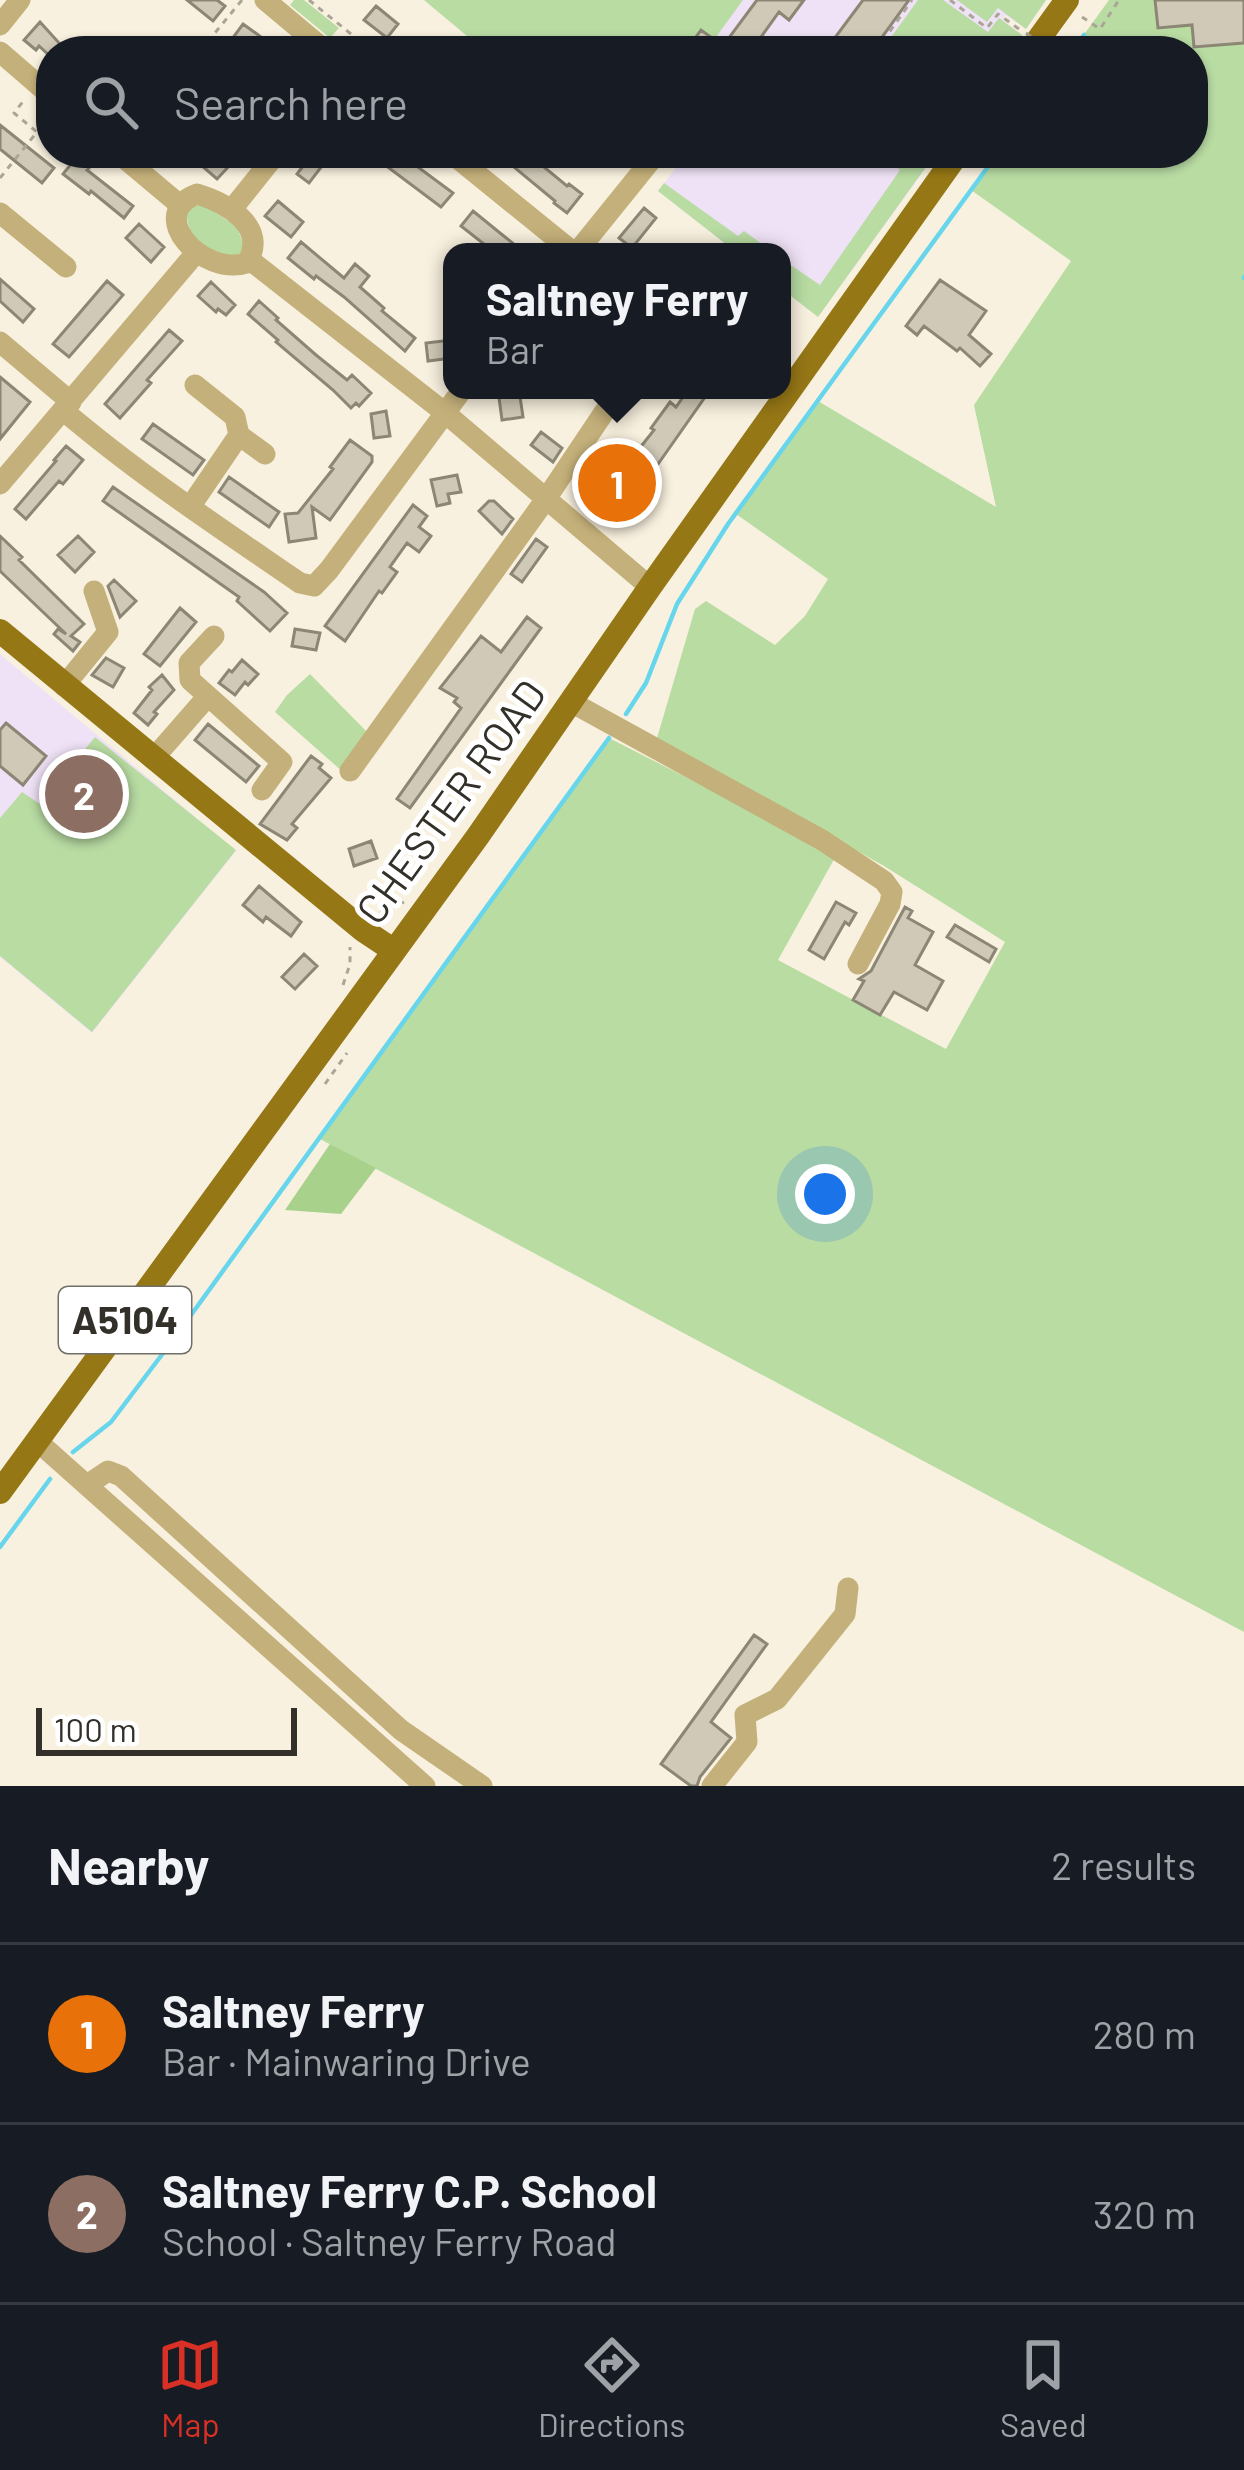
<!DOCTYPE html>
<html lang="en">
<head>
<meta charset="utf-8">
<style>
	body { margin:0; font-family:Barlow,sans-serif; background:#242831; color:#f1f3f6 }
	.scale { position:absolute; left:36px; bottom:30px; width:261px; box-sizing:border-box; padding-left:12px; border:6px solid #323029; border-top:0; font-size:33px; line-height:42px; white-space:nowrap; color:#323029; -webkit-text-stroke:9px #fff; paint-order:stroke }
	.you { position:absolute; left:825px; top:1194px; width:42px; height:42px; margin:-30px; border:9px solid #fff; border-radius:50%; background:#1a73e8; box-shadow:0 0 0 18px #1a73e833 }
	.badge { display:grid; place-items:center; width:78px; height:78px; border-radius:50%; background:#d93025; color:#fff; font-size:39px; font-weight:700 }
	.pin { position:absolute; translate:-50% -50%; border:6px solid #fff; box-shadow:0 3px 12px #0006 }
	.popup { position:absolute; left:443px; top:243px; width:348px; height:156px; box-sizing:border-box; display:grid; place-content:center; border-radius:24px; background:#171b24; filter:drop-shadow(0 3px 9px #0005); font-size:39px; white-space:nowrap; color:#9ea1a6 }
	.popup b { font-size:45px; color:#f1f3f6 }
	.popup::after { content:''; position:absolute; left:50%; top:100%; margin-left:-24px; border:24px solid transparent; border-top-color:#171b24 }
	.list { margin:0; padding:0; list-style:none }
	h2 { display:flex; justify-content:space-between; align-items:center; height:156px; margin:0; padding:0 48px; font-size:51px }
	h2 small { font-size:39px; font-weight:400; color:#9ea1a6 }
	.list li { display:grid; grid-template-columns:78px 1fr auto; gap:36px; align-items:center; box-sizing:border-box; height:180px; padding:0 48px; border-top:3px solid #363941 }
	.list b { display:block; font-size:45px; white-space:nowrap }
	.list p { margin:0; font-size:39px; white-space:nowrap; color:#9ea1a6 }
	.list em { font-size:39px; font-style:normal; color:#9ea1a6 }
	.icon { flex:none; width:66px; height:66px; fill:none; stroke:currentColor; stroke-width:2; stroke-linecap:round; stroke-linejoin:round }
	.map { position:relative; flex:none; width:1244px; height:1786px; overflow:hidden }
	.search { position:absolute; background:#171b24; box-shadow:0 3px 9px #0004; left:36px; right:36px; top:36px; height:132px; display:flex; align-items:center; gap:30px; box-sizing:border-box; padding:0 42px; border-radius:48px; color:#9ea1a6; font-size:45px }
	.sheet { height:516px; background:#171b24 }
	nav { display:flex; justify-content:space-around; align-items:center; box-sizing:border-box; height:168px; border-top:3px solid #363941; background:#171b24; font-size:33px; color:#9ea1a6 }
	nav a { display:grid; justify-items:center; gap:6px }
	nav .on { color:#d93025 }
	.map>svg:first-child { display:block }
	.education { fill:#efe2f6 }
	.green { fill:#b9dca3 }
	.forest { fill:#a8d28b }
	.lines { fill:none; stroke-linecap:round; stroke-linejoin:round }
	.stream { stroke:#67d6ec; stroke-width:4.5 }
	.building { fill:#d0c9b7; stroke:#8c8675; stroke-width:3 }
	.path { stroke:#aba597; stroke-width:3; stroke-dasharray:6 6; stroke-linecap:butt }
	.minor { stroke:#c4b07a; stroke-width:21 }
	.major { stroke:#967716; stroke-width:24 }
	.path-bridge { stroke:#aba597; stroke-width:3; stroke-dasharray:6 6; stroke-linecap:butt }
	.labels { text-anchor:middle; stroke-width:10; stroke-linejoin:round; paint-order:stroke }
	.shield { fill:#fff; stroke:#706e69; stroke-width:3 }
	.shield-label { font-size:39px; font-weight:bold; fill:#323029 }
	.street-label { font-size:42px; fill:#323029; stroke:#fff }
</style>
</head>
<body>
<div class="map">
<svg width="1244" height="1786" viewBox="0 0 1244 1786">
	<rect width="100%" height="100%" fill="#f9f1df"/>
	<!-- education -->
	<path class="education" d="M424 0H1046L1026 29 1005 15 1003 20 1022 35 1011 51H485Z
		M672 153H937L818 317 782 289V252H736L658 191 678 165Z
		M0 654 236 851 92 1033 0 957Z"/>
	<!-- green -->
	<path class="green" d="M294 0H304L339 28 330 38 290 5Z
		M424 0H743L706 51H485Z
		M918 0H943L988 32 999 18 1022 35 1010 51H881Z
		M957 0H1046L1026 29 998 8 987 22Z
		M1109 0H1244V1632L320 1139 609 738 837 854 778 960 946 1049 1005 942 884 866 657 738 695 609 706 601 775 645 805 616 828 579 736 514 818 401 996 507 974 405 1071 261 971 190 998 153H1193V51H1072Z
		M878 153H936L818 317 782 289V259L820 285 900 170Z
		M664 183 738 236 744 231 773 252H736L658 191Z
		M206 205 237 227 245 248 240 255 227 260 192 238 185 212 191 206Z
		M310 674 369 734 343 772 275 712 287 695Z
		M95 737 236 850 92 1032 0 956V818L22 792 40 804Z"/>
	<!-- forest -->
	<path class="forest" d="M330 1144 376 1168 341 1214 285 1210Z"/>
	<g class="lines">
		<!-- stream -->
		<path class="stream" d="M1072 51 1084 35
			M1244 277V278
			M626 714 646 683 677 604 728 524 998 153
			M73 1452 111 1422 170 1344 609 738
			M0 1547 50 1479"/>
	</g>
	<!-- building -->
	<path class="building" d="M187 0H217L225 6 213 21Z
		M757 0H804L789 20 779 12 751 51H698L690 45 701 30 723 46Z
		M863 0H909L872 51H825Z
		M1155 0H1244V43L1194 47 1192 25 1158 28Z
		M376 6 398 24 387 38 364 20Z
		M40 22 60 44 51 51 50 56 39 46 36 50 24 40Z
		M243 24 257 34 279 51 245 50 232 39Z
		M0 125 54 168 42 183 0 149Z
		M187 153H217L230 165 217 179Z
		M313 153H332L309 183 297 174Z
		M369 153H399L453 193 441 207Z
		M497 153H527L567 186 569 184 582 194 567 213 554 203 555 201Z
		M76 158 89 168 87 170 133 206 124 218 91 191 89 194 63 174Z
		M278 201 303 222 291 237 265 216Z
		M644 208 656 218 632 248 619 238Z
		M473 211 500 233 524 252H494L461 226Z
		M139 224 164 247 151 262 126 238Z
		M301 242 344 278 355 264 369 276 360 287 384 308 382 311 415 338 405 351 344 297 316 276 314 279 288 258Z
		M0 279 34 309 23 322 0 301Z
		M940 280 986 311 969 335 991 354 980 366 960 348 957 351 924 326 917 335 906 326Z
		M107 281 123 295 69 357 53 344Z
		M211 282 235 305 226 315 218 309 216 312 198 296Z
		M259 301 278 318 276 320 316 355 347 380 352 375 371 393 359 406 356 403 351 408 333 390 276 342 278 340 248 314Z
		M169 330 182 341 147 380 151 383 120 418 105 404Z
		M452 340V358L428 361 426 343Z
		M0 377 30 402 0 439Z
		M498 390H519L523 417 502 420Z
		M688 390H710L630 504 623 501 618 509 578 478 586 466 595 473 608 457 624 468 654 430 651 428 670 402 676 407Z
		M386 411 390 436 374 438 371 414Z
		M153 424 204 460 193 475 142 439Z
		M541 432 562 448 553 462 531 445Z
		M350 440 372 456V462L330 520 312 507 316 538 289 542 285 514 298 513 333 469 330 467Z
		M66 446 83 460 63 484 59 481 26 519 15 509 56 461 54 460Z
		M457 475 461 492 448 494 450 503 437 506 431 480Z
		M229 477 279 512 269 527 219 492Z
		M113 487 264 592 287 613 270 631 237 601 239 597 103 501Z
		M489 501H494L513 519 502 534 479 511Z
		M413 505 427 516 419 527 431 536 419 552 407 543 390 567 397 572 382 593 379 591 345 641 325 626Z
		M0 536 22 557 19 560 84 624 71 636 80 642 73 651 54 634 58 629 66 634 0 571Z
		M78 536 94 552 75 572 58 555Z
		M536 539 547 547 522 582 511 574Z
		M114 580 136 601 120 617 108 586Z
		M180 608 196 622 160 666 144 654Z
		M527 617 541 628 410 808 397 799 461 708 454 702 457 698 440 688 481 636 501 652Z
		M295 629 320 633 316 650 292 646Z
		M106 658 124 668 113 687 92 675Z
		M242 660 258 674 248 685 245 682 235 695 219 683 229 670 232 672Z
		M162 675 174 690 154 712 157 714 148 725 134 713 152 690 149 687Z
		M6 723 46 756 23 785 0 766V730Z
		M208 724 259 766 246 782 195 740Z
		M311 756 322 764 319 768 331 778 292 824 297 828 287 840 260 824Z
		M371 841 377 858 354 866 349 849Z
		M259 886 301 922 291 936 266 917 263 922 243 905Z
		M836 902 856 913 849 925 845 922 824 959 809 950Z
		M905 907 912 911 908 918 933 932 915 965 943 981 927 1010 894 992 880 1015 853 1000 864 981 859 979 871 971Z
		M955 925 996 949 989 962 947 937Z
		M304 954 317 966 295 989 282 977Z
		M754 1635 767 1644 711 1722 731 1738 700 1777 697 1786H691L661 1764Z"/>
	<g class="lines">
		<!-- path -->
		<path class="path" d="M309 0 372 51
			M950 0 987 28 998 14 1019 29
			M1082 17 1100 29 1119 0
			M200 51 242 0
			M876 51 912 0
			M50 115 37 132 51 143
			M0 178 37 132 14 113 25 99
			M380 913 404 902
			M343 985 350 964V947
			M325 1084 347 1053"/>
		<!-- minor -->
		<path class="minor" d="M265 0 326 51
			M0 25 20 0
			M0 52 51 96
			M118 153 180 205
			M451 153 573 252
			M197 194C227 203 269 227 247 263 202 277 145 214 197 194Z
			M233 208 277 153
			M0 213 66 267
			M577 252 657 153
			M250 260 444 412 650 587
			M0 342 71 402
			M64 411C138 474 220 528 300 583L314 586 329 570 462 390
			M239 435 265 454
			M0 484 195 254
			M190 507 239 435 235 417 195 385
			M64 686 108 632 94 591
			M208 696 190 680 189 663 214 636
			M571 702 822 840 884 881 892 892 890 904 858 964
			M153 759 208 696 282 762 262 790
			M350 771 546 499 619 390
			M37 1441 425 1786
			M87 1485 108 1471 121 1476 401 1730 482 1786
			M712 1786 747 1742 745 1715 777 1699 845 1614 848 1588"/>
		<!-- major -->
		<path class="major" d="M1030 51 1067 0
			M0 631 363 930 393 950
			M0 1492 478 836 650 587 958 153"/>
		<!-- path-bridge -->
		<path class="path-bridge" d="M1026 33 1051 51"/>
	</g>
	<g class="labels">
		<!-- shield labels -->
		<rect class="shield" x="59" y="1287" width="132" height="66" rx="9"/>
		<g class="shield-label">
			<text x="125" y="1334">A5104</text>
		</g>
		<!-- street labels -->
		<g class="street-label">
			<text transform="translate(451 802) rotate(-54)" y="15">CHESTER ROAD</text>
		</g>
	</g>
</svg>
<div class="scale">100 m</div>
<div class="you"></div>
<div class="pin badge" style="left:617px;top:483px;background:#e8710a">1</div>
<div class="popup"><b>Saltney Ferry</b>Bar</div>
<div class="pin badge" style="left:84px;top:794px;background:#8d6e63">2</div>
<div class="search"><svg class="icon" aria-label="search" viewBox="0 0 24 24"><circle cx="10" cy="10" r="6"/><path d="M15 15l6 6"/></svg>Search here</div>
</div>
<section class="sheet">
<h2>Nearby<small>2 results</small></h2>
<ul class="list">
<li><span class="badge" style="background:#e8710a">1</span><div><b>Saltney Ferry</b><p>Bar · Mainwaring Drive</p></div><em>280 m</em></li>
<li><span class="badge" style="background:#8d6e63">2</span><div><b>Saltney Ferry C.P. School</b><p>School · Saltney Ferry Road</p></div><em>320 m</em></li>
</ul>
</section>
<nav>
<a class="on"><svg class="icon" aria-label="map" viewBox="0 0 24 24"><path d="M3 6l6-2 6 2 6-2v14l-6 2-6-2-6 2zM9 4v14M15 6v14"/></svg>Map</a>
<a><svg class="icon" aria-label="directions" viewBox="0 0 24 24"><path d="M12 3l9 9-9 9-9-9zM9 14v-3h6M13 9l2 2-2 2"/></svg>Directions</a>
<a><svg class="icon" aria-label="saved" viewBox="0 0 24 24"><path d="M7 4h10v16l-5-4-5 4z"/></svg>Saved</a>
</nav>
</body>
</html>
